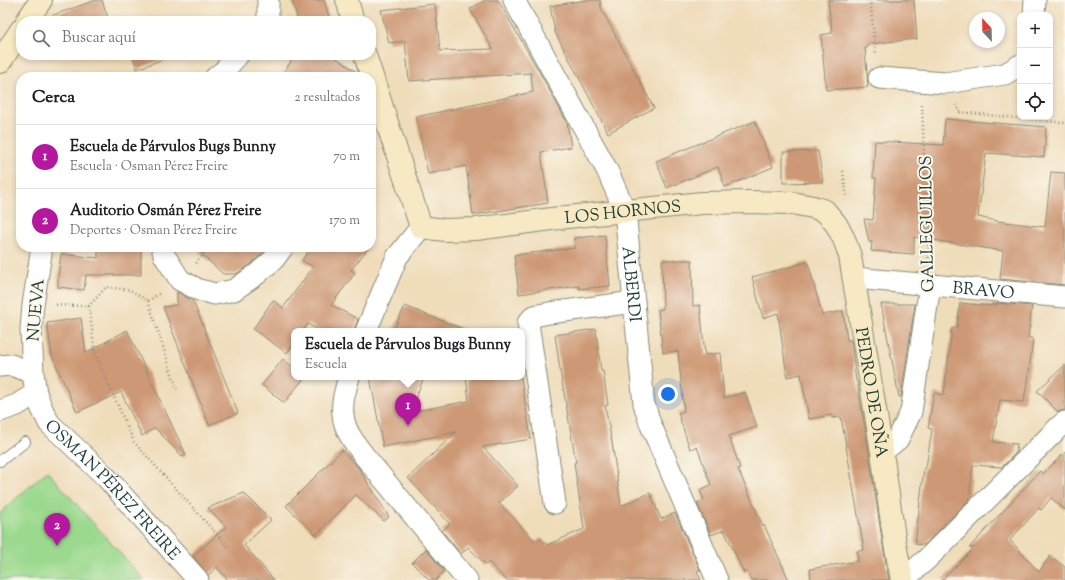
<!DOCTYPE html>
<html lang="es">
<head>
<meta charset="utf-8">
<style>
	body { margin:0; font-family:"Sorts Mill Goudy",serif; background:#f6f6f6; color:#202124 }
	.controls { position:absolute; right:12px; top:12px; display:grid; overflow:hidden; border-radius:8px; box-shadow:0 2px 6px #0003 }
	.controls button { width:36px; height:36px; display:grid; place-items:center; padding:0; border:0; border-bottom:1px solid #e0e0e0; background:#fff; color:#202124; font:20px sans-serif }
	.compass { position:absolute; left:969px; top:12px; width:36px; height:36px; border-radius:50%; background:#fff; box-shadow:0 2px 6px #0003; rotate:338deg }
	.you { position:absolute; left:668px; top:394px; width:14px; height:14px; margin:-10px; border:3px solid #fff; border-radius:50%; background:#1a73e8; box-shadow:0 0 0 6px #1a73e833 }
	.badge { display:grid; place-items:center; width:26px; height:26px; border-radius:50%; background:#b5179e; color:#fff; font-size:13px; font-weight:700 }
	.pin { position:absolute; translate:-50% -33px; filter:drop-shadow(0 1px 2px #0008) }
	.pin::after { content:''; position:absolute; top:21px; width:14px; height:12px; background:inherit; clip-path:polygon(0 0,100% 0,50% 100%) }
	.popup { position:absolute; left:291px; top:328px; width:234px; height:52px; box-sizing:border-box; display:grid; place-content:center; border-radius:8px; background:#fff; filter:drop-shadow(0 1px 3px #0005); font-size:13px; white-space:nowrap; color:#757577 }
	.popup b { font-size:15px; color:#202124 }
	.popup::after { content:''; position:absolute; left:50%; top:100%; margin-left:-8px; border:8px solid transparent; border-top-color:#fff }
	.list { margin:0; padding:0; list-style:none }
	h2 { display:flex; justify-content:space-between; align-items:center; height:52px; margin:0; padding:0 16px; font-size:17px }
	h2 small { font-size:13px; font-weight:400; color:#757577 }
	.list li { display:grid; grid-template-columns:26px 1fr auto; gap:12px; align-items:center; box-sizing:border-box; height:64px; padding:0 16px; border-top:1px solid #e0e0e0 }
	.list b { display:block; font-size:15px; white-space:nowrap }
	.list p { margin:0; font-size:13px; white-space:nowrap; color:#757577 }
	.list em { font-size:13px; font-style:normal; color:#757577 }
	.icon { flex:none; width:22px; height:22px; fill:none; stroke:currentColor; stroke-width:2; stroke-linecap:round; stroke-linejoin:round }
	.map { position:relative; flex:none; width:1065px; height:580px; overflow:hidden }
	.search { position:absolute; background:#fff; box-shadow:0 2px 6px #0003; left:16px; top:16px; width:360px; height:44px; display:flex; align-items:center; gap:10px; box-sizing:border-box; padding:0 14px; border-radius:16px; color:#757577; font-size:15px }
	.panel { position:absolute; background:#fff; box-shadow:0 2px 6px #0003; left:16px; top:72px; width:360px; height:180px; border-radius:16px }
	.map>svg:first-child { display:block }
	.green { fill:#9bd98e; stroke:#5d8b61 }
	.building { fill:#cd9874 }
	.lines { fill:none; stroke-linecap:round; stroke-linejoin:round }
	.lane-casing { stroke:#878c76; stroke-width:12 }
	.street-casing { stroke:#878c76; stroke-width:23 }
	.secondary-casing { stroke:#878c76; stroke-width:24 }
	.path { stroke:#878c76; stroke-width:2.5; stroke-dasharray:1 3; stroke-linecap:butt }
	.lane { stroke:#fff; stroke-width:10 }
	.street { stroke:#fff; stroke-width:21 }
	.secondary { stroke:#f6e9c3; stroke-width:22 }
	.labels { text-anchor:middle; stroke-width:4; stroke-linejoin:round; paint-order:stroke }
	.street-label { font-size:17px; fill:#1f3d34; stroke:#fbf7ec }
</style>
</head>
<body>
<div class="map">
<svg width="1065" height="580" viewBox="0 0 1065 580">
	<rect width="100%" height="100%" fill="#fbf7ec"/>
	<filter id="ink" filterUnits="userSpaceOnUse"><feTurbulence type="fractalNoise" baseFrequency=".025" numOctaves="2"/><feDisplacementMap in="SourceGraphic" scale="8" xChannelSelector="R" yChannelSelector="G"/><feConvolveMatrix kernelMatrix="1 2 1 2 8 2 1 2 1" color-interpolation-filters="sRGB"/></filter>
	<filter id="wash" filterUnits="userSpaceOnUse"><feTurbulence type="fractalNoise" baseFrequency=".012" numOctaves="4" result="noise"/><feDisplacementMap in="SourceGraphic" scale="16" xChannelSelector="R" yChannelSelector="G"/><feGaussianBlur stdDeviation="0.9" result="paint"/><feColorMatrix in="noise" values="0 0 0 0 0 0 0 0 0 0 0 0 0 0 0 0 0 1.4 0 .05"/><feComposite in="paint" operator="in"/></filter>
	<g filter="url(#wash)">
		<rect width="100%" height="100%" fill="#efdcb9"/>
		<!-- green -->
		<path class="green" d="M47 471 144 580H0V513Z"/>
		<g id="blocks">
			<!-- building -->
			<path class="building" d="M96 0H102L109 21H42L43 19 45 21V18Z
				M292 0H324L330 21H298Z
				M485 0H498L541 75 567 122 571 147 541 152 548 203 473 215 466 166 428 174 416 117 533 92 531 73 409 81 405 41 389 43 381 10 435 4 440 51 493 49 470 9Z
				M586 0H600L601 8 654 108 608 133 555 32 550 6Z
				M828 0H914L917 39 867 44V48H865L868 87 826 90 821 35 832 33Z
				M132 55H174L137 69Z
				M295 55H332L358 73 359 77H281Z
				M945 119 1046 127 1044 157 986 153 978 217 997 221 1045 227 1051 172 1065 173V285L1000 279 1003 251 914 237V254L871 251 872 242H869L864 219 873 220 876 178H873L875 141 943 145Z
				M755 121 773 167 725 187 718 167 667 188 656 161Z
				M818 151 823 182 783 183V152Z
				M605 235 610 286 579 289V286L519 294 514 255 575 248 574 238Z
				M98 247H141V275H86L84 290 58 287V278L61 254 98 258Z
				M194 247H268L265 251 250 265 236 274H223Z
				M312 247H369L351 270 355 273 331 305 358 319 354 331H320L308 324 303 331H294V343L287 353 253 329 273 300 283 308 313 267 302 260Z
				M662 260H692L693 306 700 305 705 355 720 353 724 398 745 392 757 427 729 436 740 468 738 469 763 526 764 525 789 580H751L747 571 744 573 724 530 711 535 697 503 704 500 700 490 711 485 697 447 690 449 678 413 684 411 678 351 663 353 658 310 663 309Z
				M808 262 822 315 843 311 847 340H851L856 381H857L864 422 883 546 889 580H811L810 569 858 561 857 551 864 550 841 417 832 418 831 415 809 419 801 374 787 377 778 313 763 318 752 277Z
				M177 292 193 301 238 413 209 425 163 307 177 305Z
				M960 303 992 306V304L997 305V303L1032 306 1028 338H1033L1027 389 1026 388 1024 402 1000 400 993 442 1017 444 1016 453 1002 467 973 465 969 500 924 545 915 544 924 468H926L932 429 928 428 934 393 944 395 952 328H957Z
				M881 304H915L901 397H899Z
				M405 306 465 330V331H393Z
				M81 318 86 353 127 330 186 455 183 457 155 428 142 436 121 392 77 412 52 356 47 323Z
				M596 329 601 371H603L608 405 605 406 612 442 621 506 650 493 661 519 675 513 700 570 697 571 701 580H506L489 562 486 565 468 547 461 554 442 531 450 524 408 478 456 432 383 447 370 377H424L410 412 469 401 466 377H521L531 439 483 447 518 486 499 503 536 542 541 538 547 545 584 529 574 463 576 462 561 376 555 335Z
				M283 359 294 368V377H305L284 403 262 385Z
				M1065 365V410L1058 412 1037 391Z
				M342 450 358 467 389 517 384 521 356 495 316 535 286 506Z
				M1065 452V510L1051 498 1041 510 1039 508 1010 540 1039 572 1050 556 1065 567V580H942L974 548H969L1040 471 1043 474Z
				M244 493 271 520 244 545 274 580H228L217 567 208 575 193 556 226 527 208 508Z
				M426 549 444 571 436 580H429L412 563Z"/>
		</g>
	</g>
	<g filter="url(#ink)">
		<use href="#blocks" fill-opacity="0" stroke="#878c76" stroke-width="1"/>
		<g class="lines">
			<defs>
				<path id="lane" d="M0 461 25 442"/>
				<g id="street">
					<path id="s1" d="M514 0 607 170 625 211 644 404 650 423 717 580"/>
					<path d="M1034 15 1035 0"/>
					<path d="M268 21V0"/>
					<path d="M216 77 224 71 238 55"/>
					<path d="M879 78 945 83 1005 74 1020 65"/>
					<path id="s2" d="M42 247 33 305 31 330 33 373 36 393 42 409 49 423 105 476 198 580"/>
					<path d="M162 247 164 255 180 280 199 290 215 294 234 290 257 274 274 259 283 247"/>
					<path id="s3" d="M854 278 1065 297"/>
					<path d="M366 331 397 257 421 227"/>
					<path d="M0 366 11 365 33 373"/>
					<path d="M349 377C346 388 341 402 343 414 344 431 356 445 366 458L467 580"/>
					<path d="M0 411 17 405 36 393"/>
					<path d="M882 452 898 439 911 412 930 285"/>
					<path d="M555 503 528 323 534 316 549 313 634 302"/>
					<path d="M903 580 927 559 1060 426 1065 422"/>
				</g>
				<g id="secondary">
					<path d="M347 0 353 21"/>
					<path d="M27 21 41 0"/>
					<path id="s4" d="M365 55 421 227 445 230 476 229 567 217 702 203 749 202 792 203 813 207 825 211 836 224 844 239 850 256 882 452 895 544 902 580"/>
					<path d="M0 62 21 30"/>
				</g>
			</defs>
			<!-- lane casing -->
			<use href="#lane" class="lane-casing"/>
			<!-- street casing -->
			<use href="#street" class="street-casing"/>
			<!-- secondary casing -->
			<use href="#secondary" class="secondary-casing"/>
			<!-- path -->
			<path class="path" d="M870 0 876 55
				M922 105 929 262
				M956 105 960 112 1065 123
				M843 171 847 198
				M196 263 210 247
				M148 301 177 389
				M56 305 89 306 106 287 130 290 148 301 160 293
				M89 306 95 354 134 442 229 548"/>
			<!-- lane -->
			<use href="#lane" class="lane"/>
			<!-- street -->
			<use href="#street" class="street"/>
			<!-- secondary -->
			<use href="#secondary" class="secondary"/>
		</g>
	</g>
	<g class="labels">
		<!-- street labels -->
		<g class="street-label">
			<text dy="6" stroke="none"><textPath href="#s4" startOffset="384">LOS HORNOS</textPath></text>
			<text transform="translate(926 224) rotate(-91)" y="6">GALLEGUILLOS</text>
			<text dy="6" stroke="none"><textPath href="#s1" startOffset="312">ALBERDI</textPath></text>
			<text dy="6" stroke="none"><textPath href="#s3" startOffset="130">BRAVO</textPath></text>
			<text transform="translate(35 310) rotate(-85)" y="6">NUEVA</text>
			<text dy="6" stroke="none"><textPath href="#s4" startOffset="778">PEDRO DE OÑA</textPath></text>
			<text dy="6" stroke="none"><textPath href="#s2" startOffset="272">OSMAN PÉREZ FREIRE</textPath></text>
		</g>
	</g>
</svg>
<div class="controls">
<button>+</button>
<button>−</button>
<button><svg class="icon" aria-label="locate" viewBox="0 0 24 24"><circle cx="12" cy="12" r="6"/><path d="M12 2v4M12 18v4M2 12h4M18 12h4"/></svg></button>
</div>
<svg class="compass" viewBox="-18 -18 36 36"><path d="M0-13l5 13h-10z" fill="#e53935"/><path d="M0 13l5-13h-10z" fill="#757577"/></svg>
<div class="you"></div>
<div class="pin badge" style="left:408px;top:426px">1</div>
<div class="popup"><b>Escuela de Párvulos Bugs Bunny</b>Escuela</div>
<div class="pin badge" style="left:57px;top:546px">2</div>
<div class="search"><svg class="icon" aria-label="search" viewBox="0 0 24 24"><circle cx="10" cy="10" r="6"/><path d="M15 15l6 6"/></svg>Buscar aquí</div>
<section class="panel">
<h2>Cerca<small>2 resultados</small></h2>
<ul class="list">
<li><span class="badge">1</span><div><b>Escuela de Párvulos Bugs Bunny</b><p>Escuela · Osman Pérez Freire</p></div><em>70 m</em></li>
<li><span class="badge">2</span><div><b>Auditorio Osmán Pérez Freire</b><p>Deportes · Osman Pérez Freire</p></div><em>170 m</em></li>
</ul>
</section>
</div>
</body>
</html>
